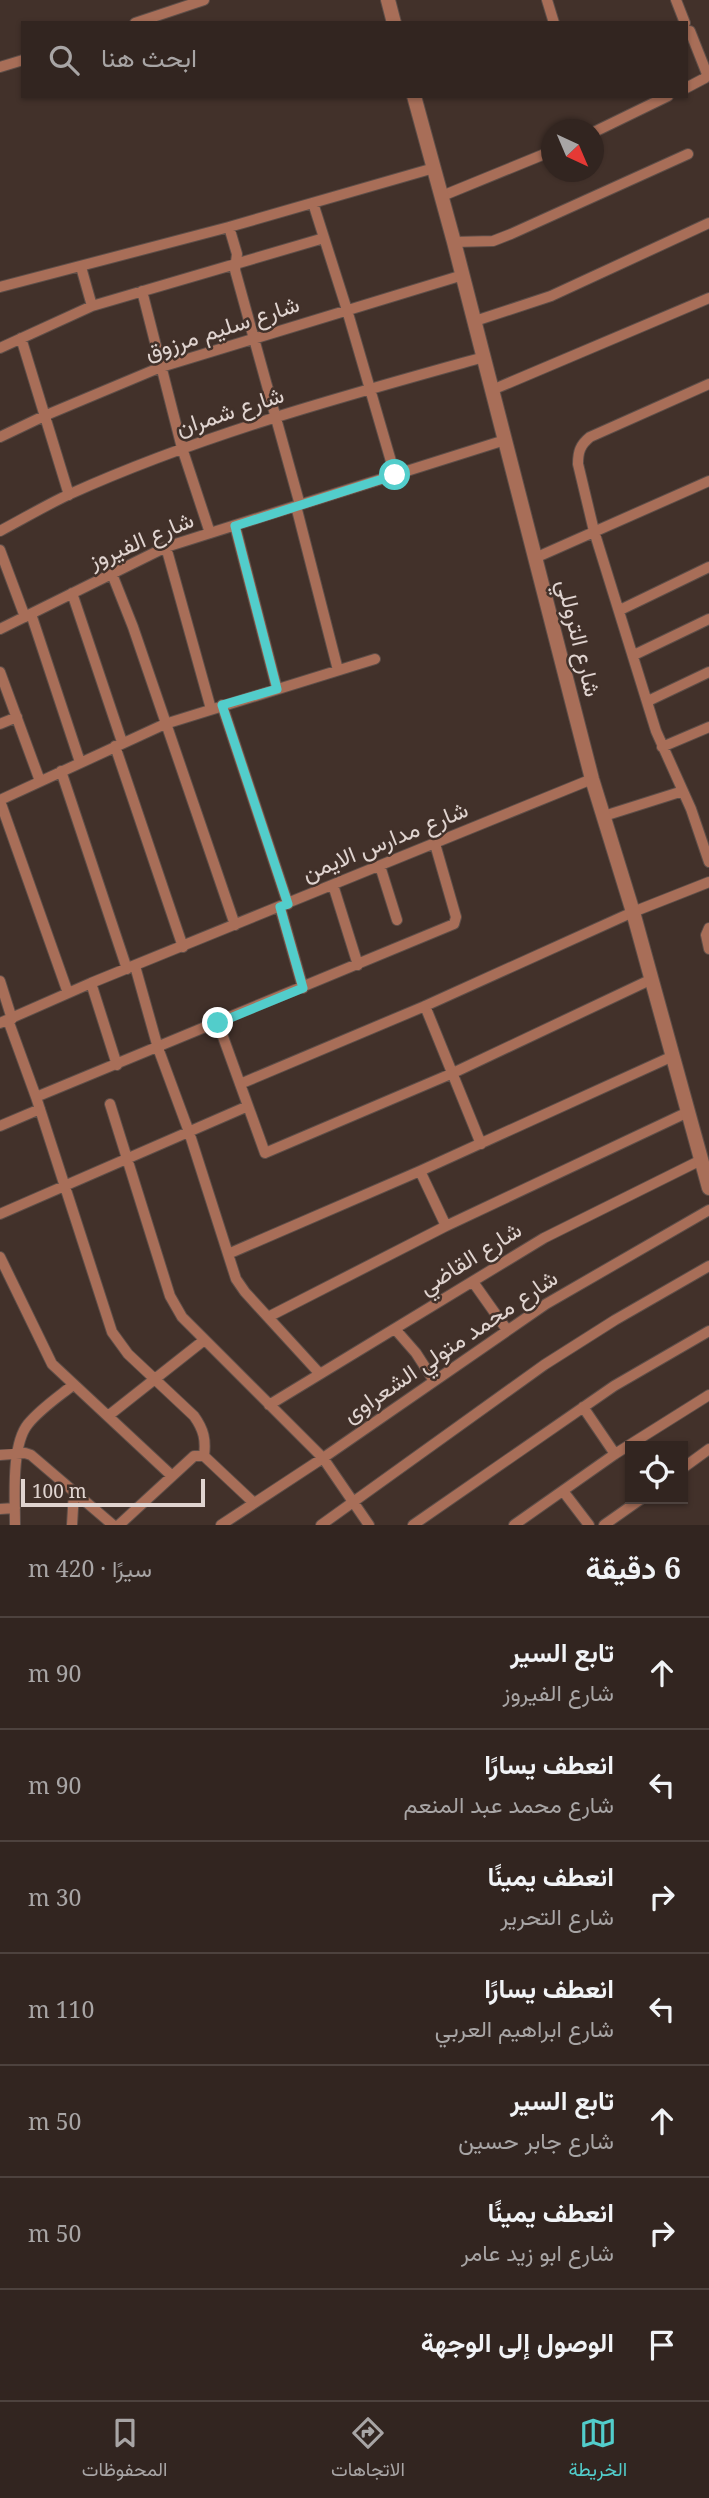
<!DOCTYPE html>
<html lang="ar">
<head>
<meta charset="utf-8">
<style>
	body { margin:0; font-family:"Noto Serif",Vazirmatn,serif; background:#3a2d29; color:#f1f3f6; direction:rtl }
	.controls { position:absolute; right:21px; bottom:21px; display:grid; overflow:hidden; border-radius:0px; box-shadow:0 2px 5px #0004 }
	.controls button { width:63px; height:63px; display:grid; place-items:center; padding:0; border:0; border-bottom:2px solid #4d423e; background:#322520; color:#f1f3f6; font:35px sans-serif }
	.compass { position:absolute; left:541px; top:119px; width:63px; height:63px; border-radius:50%; background:#322520; box-shadow:0 2px 5px #0004; rotate:136deg }
	.scale { position:absolute; left:21px; bottom:18px; width:184px; box-sizing:border-box; padding-left:7px; border:4px solid #e0d4d0; border-top:0; font-size:19px; line-height:24px; white-space:nowrap; color:#e0d4d0; -webkit-text-stroke:5px #42312a; paint-order:stroke }
	.stop { position:absolute; width:21px; height:21px; margin:-16px; border:5px solid #52cdcb; border-radius:50%; background:#fff }
	.stop.end { background:#52cdcb; border-color:#fff; box-shadow:0 2px 7px #0008 }
	.list { margin:0; padding:0; list-style:none }
	h2 { display:flex; justify-content:space-between; align-items:center; height:91px; margin:0; padding:0 28px; font-size:30px }
	h2 small { font-size:23px; font-weight:400; color:#a8a5a5 }
	.list li { display:grid; grid-template-columns:46px 1fr auto; gap:21px; align-items:center; box-sizing:border-box; height:112px; padding:0 28px; border-top:2px solid #4d423e }
	.list b { display:block; font-size:26px; white-space:nowrap }
	.list p { margin:0; font-size:23px; white-space:nowrap; color:#a8a5a5 }
	.list em { font-size:23px; font-style:normal; color:#a8a5a5 }
	.icon { flex:none; width:38px; height:38px; fill:none; stroke:currentColor; stroke-width:2; stroke-linecap:round; stroke-linejoin:round }
	.map { position:relative; flex:none; width:709px; height:1525px; overflow:hidden; direction:ltr }
	.search { position:absolute; background:#322520; box-shadow:0 2px 5px #0004; left:21px; right:21px; top:21px; height:77px; display:flex; align-items:center; gap:18px; box-sizing:border-box; padding:0 24px; border-radius:0px; color:#a8a5a5; font-size:26px }
	.sheet { height:875px; background:#322520 }
	nav { display:flex; justify-content:space-around; align-items:center; box-sizing:border-box; height:98px; border-top:2px solid #4d423e; background:#322520; font-size:19px; color:#a8a5a5 }
	nav a { display:grid; justify-items:center; gap:4px }
	nav .on { color:#52cdcb }
	.map>svg:first-child { display:block }
	.lines { fill:none; stroke-linecap:round; stroke-linejoin:round }
	.minor-casing { stroke:#5e4e48; stroke-width:12 }
	.tertiary-casing { stroke:#5e4e48; stroke-width:16 }
	.minor { stroke:#a86e58; stroke-width:10 }
	.tertiary { stroke:#a86e58; stroke-width:14 }
	.route { stroke:#52cdcb; stroke-width:9 }
	.labels { text-anchor:middle; stroke-width:5; stroke-linejoin:round; paint-order:stroke }
	.street-label { font-size:23px; fill:#e0d4d0; stroke:#42312a }
</style>
</head>
<body>
<div class="map">
<svg width="709" height="1525" viewBox="0 0 709 1525">
	<rect width="100%" height="100%" fill="#42312a"/>
	<g class="lines">
		<defs>
			<path id="minor" d="M547 0 554 23
				M676 0 685 23
				M135 23 204 0
				M0 67 23 60
				M686 88 705 78 707 74 690 31
				M594 132 668 96
				M442 196 552 151
				M313 203 347 310 395 475
				M229 227 237 254 235 270 300 505
				M454 242 493 241 511 234 688 154
				M81 267 92 306
				M0 287 229 227 434 168
				M142 291 182 448 210 533
				M475 321 551 296 709 223
				M21 338 69 495
				M0 348 92 306 324 238
				M709 384 590 437C580 445 578 452 578 464L594 531 656 731 691 809 709 862
				M492 390 709 298
				M0 437 44 416 161 367 463 275
				M296 506 338 670
				M235 526 277 689
				M0 531C23 519 46 505 70 494 203 434 344 396 484 357
				M166 547 211 709
				M0 550 25 617
				M535 558 709 481
				M112 574 133 627 235 925
				M72 593 122 742
				M620 610 709 567
				M31 614 80 762
				M0 629 166 547 505 440
				M634 655 709 619
				M0 672 40 781
				M648 701 709 672
				M222 705 288 904
				M0 724 17 717
				M115 746 183 947
				M662 747 709 727
				M61 771 127 969
				M0 800 165 724 375 659
				M0 801 68 993
				M604 816 683 791
				M380 866 397 920
				M333 885 358 965
				M280 907 303 988
				M709 928 706 935 709 949
				M135 966 158 1048 189 1132 236 1279 245 1292 320 1374
				M0 981 12 1019
				M91 983 117 1065
				M425 1006 481 1144
				M8 1020 36 1097 112 1332 128 1354 194 1416C204 1430 206 1440 204 1456
				M0 1023 91 983 592 779
				M218 1023 265 1153 453 1073 652 979
				M240 1084 425 1006 633 912 709 882
				M36 1097 454 924 456 917 435 844
				M110 1104 170 1296 182 1317 323 1458 369 1525
				M0 1126 40 1109
				M420 1171 446 1226
				M0 1214 248 1106
				M228 1254 420 1171 673 1056
				M0 1257 52 1364 172 1476
				M473 1282 507 1330
				M268 1317 446 1226 688 1112
				M395 1329 416 1353 434 1381
				M269 1405 544 1238 701 1160
				M583 1407 615 1454
				M108 1416 203 1341
				M0 1455 25 1453 31 1455 113 1525
				M683 1468 709 1449
				M563 1491 589 1525
				M0 1509 15 1508
				M15 1525C15 1498 11 1445 28 1424 40 1409 58 1397 73 1385
				M72 1525 74 1491
				M119 1525 194 1456H204L254 1503
				M221 1525 323 1458 546 1304 709 1210
				M321 1525 544 1365 615 1320 709 1266
				M413 1525 614 1386 709 1331
				M514 1525 615 1454 709 1395
				M604 1525 641 1499"/>
			<path id="tertiary" d="M388 0 394 23
				M414 96 454 242 592 779 633 912 709 1188"/>
		</defs>
		<!-- minor casing -->
		<use href="#minor" class="minor-casing"/>
		<!-- tertiary casing -->
		<use href="#tertiary" class="tertiary-casing"/>
		<!-- minor -->
		<use href="#minor" class="minor"/>
		<!-- tertiary -->
		<use href="#tertiary" class="tertiary"/>
	</g>
	<g class="lines">
		<!-- route -->
		<path class="route" d="M218 1023 303 988 280 907 288 904 222 705 277 689 235 526 395 475"/>
	</g>
	<g class="labels">
		<!-- street labels -->
		<g class="street-label">
			<text transform="translate(222 328) rotate(-18)" y="8">شارع سليم مرزوق</text>
			<text transform="translate(230 411) rotate(-18)" y="8">شارع شمران</text>
			<text transform="translate(141 540) rotate(-23)" y="8">شارع الفيروز</text>
			<text transform="translate(579 638) rotate(76)" y="8">شارع التروللي</text>
			<text transform="translate(385 841) rotate(-22)" y="8">شارع مدارس الايمن</text>
			<text transform="translate(470 1258) rotate(-32)" y="8">شارع القاضي</text>
			<text transform="translate(450 1346) rotate(-34)" y="8">شارع محمد متولي الشعراوى</text>
		</g>
	</g>
</svg>
<div class="controls">
<button><svg class="icon" aria-label="locate" viewBox="0 0 24 24"><circle cx="12" cy="12" r="6"/><path d="M12 2v4M12 18v4M2 12h4M18 12h4"/></svg></button>
</div>
<svg class="compass" viewBox="-18 -18 36 36"><path d="M0-13l5 13h-10z" fill="#e53935"/><path d="M0 13l5-13h-10z" fill="#a8a5a5"/></svg>
<div class="scale">100 m</div>
<div class="stop" style="left:395px;top:475px"></div>
<div class="stop end" style="left:218px;top:1023px"></div>
<div class="search"><svg class="icon" aria-label="search" viewBox="0 0 24 24"><circle cx="10" cy="10" r="6"/><path d="M15 15l6 6"/></svg>ابحث هنا</div>
</div>
<section class="sheet">
<h2>6 دقيقة<small>سيرًا · 420 m</small></h2>
<ul class="list">
<li><svg class="icon" aria-label="ahead" viewBox="0 0 24 24"><path d="M12 20V5M6 11l6-6 6 6"/></svg><div><b>تابع السير</b><p>شارع الفيروز</p></div><em>90 m</em></li>
<li><svg class="icon" aria-label="left" viewBox="0 0 24 24"><path d="M17 20v-9H6M10 6l-5 5 5 5"/></svg><div><b>انعطف يسارًا</b><p>شارع محمد عبد المنعم</p></div><em>90 m</em></li>
<li><svg class="icon" aria-label="right" viewBox="0 0 24 24"><path d="M7 20v-9h11M14 6l5 5-5 5"/></svg><div><b>انعطف يمينًا</b><p>شارع التحرير</p></div><em>30 m</em></li>
<li><svg class="icon" aria-label="left" viewBox="0 0 24 24"><path d="M17 20v-9H6M10 6l-5 5 5 5"/></svg><div><b>انعطف يسارًا</b><p>شارع ابراهيم العربي</p></div><em>110 m</em></li>
<li><svg class="icon" aria-label="ahead" viewBox="0 0 24 24"><path d="M12 20V5M6 11l6-6 6 6"/></svg><div><b>تابع السير</b><p>شارع جابر حسين</p></div><em>50 m</em></li>
<li><svg class="icon" aria-label="right" viewBox="0 0 24 24"><path d="M7 20v-9h11M14 6l5 5-5 5"/></svg><div><b>انعطف يمينًا</b><p>شارع ابو زيد عامر</p></div><em>50 m</em></li>
<li><svg class="icon" aria-label="arrive" viewBox="0 0 24 24"><path d="M6 21V4h12l-3 4 3 4H6"/></svg><div><b>الوصول إلى الوجهة</b></div></li>
</ul>
</section>
<nav>
<a class="on"><svg class="icon" aria-label="map" viewBox="0 0 24 24"><path d="M3 6l6-2 6 2 6-2v14l-6 2-6-2-6 2zM9 4v14M15 6v14"/></svg>الخريطة</a>
<a><svg class="icon" aria-label="directions" viewBox="0 0 24 24"><path d="M12 3l9 9-9 9-9-9zM9 14v-3h6M13 9l2 2-2 2"/></svg>الاتجاهات</a>
<a><svg class="icon" aria-label="saved" viewBox="0 0 24 24"><path d="M7 4h10v16l-5-4-5 4z"/></svg>المحفوظات</a>
</nav>
</body>
</html>
